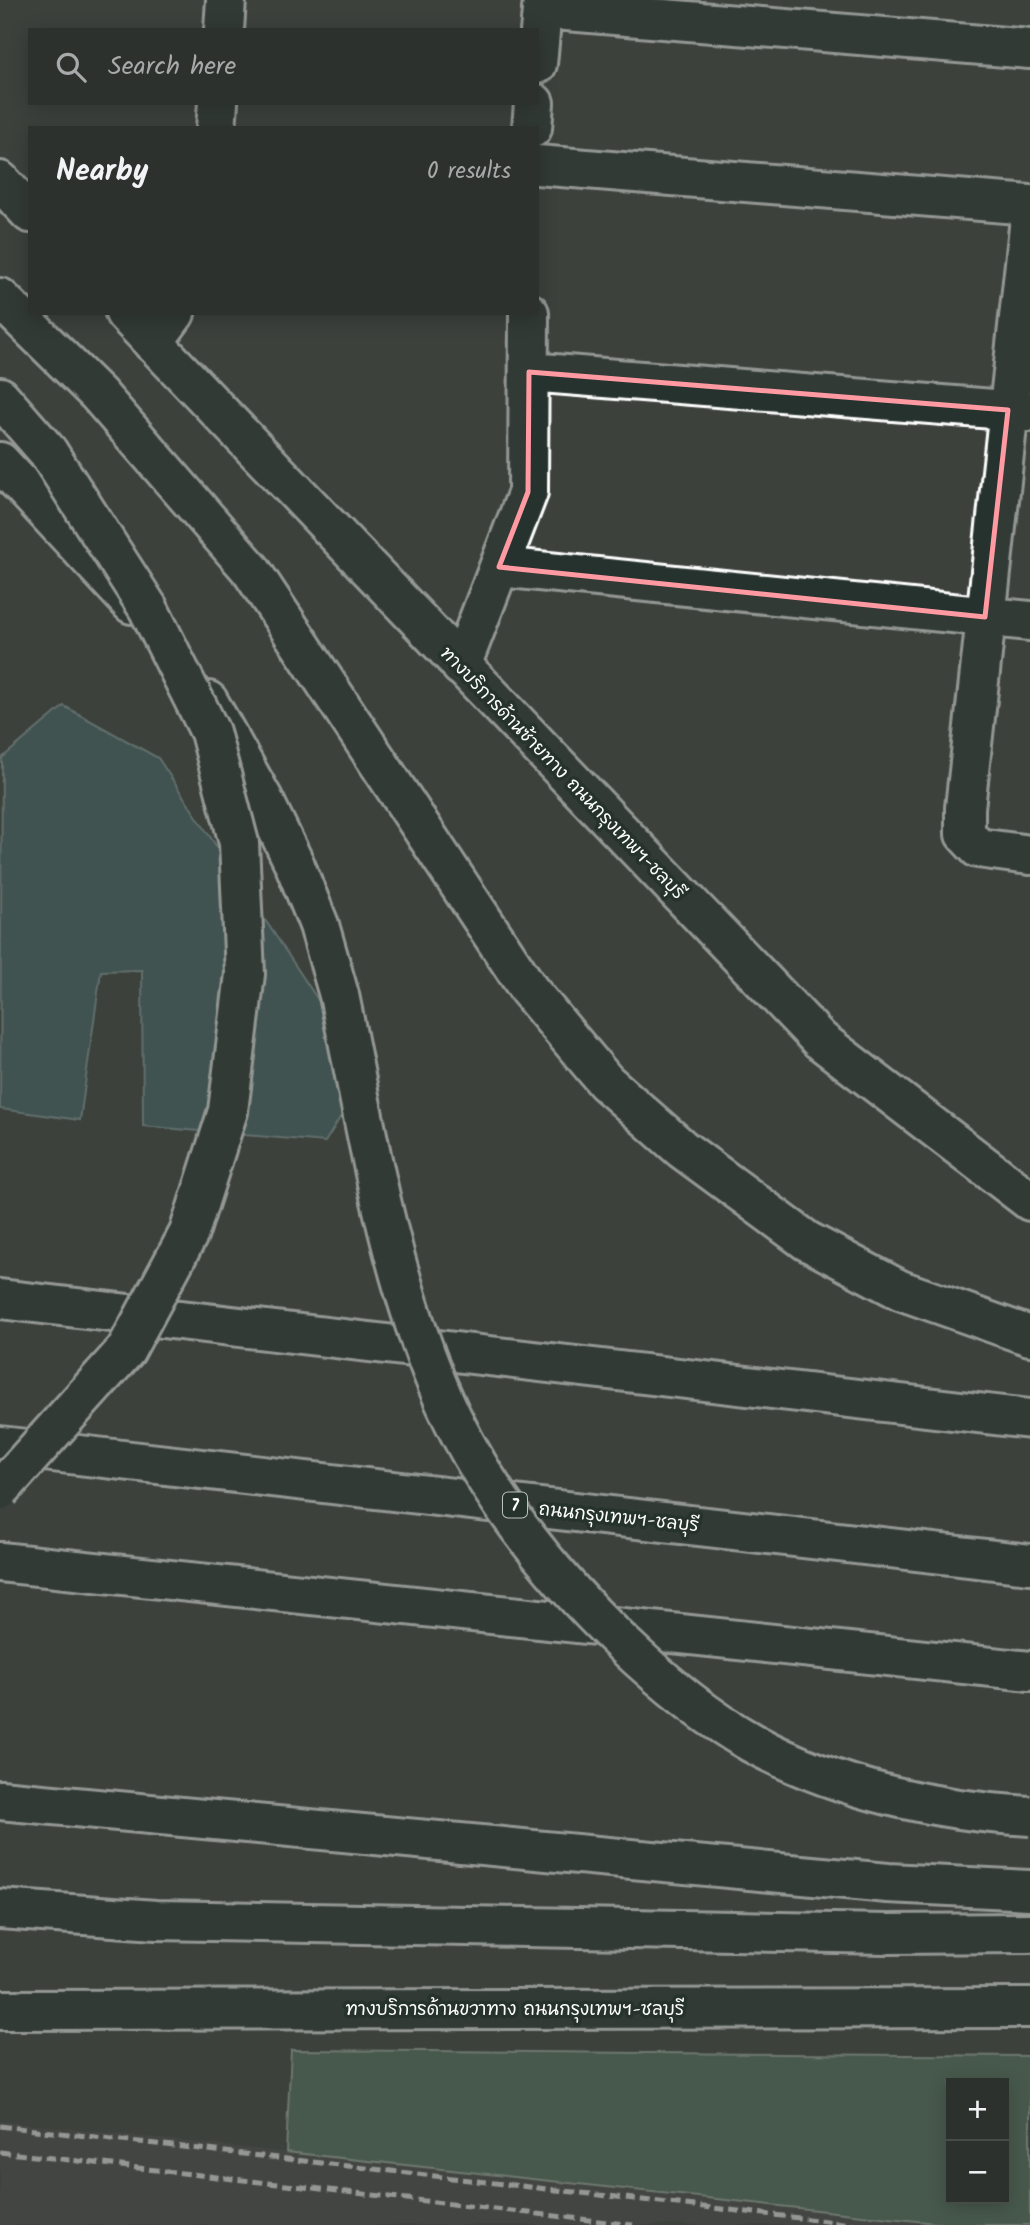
<!DOCTYPE html>
<html lang="en">
<head>
<meta charset="utf-8">
<style>
	body { margin:0; font-family:Kalam,"Playpen Sans Thai",sans-serif; background:#393d39; color:#f1f3f6 }
	.controls { position:absolute; right:21px; bottom:21px; display:grid; overflow:hidden; border-radius:0px; box-shadow:0 4px 18px #0003 }
	.controls button { width:63px; height:63px; display:grid; place-items:center; padding:0; border:0; border-bottom:2px solid #484c49; background:#2d312d; color:#f1f3f6; font:35px sans-serif }
	.list { margin:0; padding:0; list-style:none }
	h2 { display:flex; justify-content:space-between; align-items:center; height:91px; margin:0; padding:0 28px; font-size:30px }
	h2 small { font-size:23px; font-weight:400; color:#a7a9aa }
	.icon { flex:none; width:38px; height:38px; fill:none; stroke:currentColor; stroke-width:2; stroke-linecap:round; stroke-linejoin:round }
	.map { position:relative; flex:none; width:1030px; height:2225px; overflow:hidden }
	.search { position:absolute; background:#2d312d; box-shadow:0 4px 18px #0003; left:28px; top:28px; width:511px; height:77px; display:flex; align-items:center; gap:18px; box-sizing:border-box; padding:0 24px; border-radius:0px; color:#a7a9aa; font-size:26px }
	.panel { position:absolute; background:#2d312d; box-shadow:0 4px 18px #0003; left:28px; top:126px; width:511px; height:189px; border-radius:0px }
	.map>svg:first-child { display:block }
	.built { fill:#4c4b46 }
	.green { fill:#56755e; stroke:#aabaae; stroke-width:2; fill-rule:evenodd }
	.water { fill:#45696a; stroke:#8fa5a6; stroke-width:2 }
	.lines { fill:none; stroke-linecap:round; stroke-linejoin:round }
	.minor-casing { stroke:#fff; stroke-width:44 }
	.major-casing { stroke:#fff; stroke-width:44 }
	.highway-casing { stroke:#fff; stroke-width:44 }
	.minor { stroke:#26332d; stroke-width:38 }
	.major { stroke:#26332d; stroke-width:38 }
	.highway { stroke:#26332d; stroke-width:38 }
	.rail { stroke:#fff; stroke-width:5; stroke-dasharray:10 5; stroke-linecap:butt }
	.highway-bridge-casing { stroke:#fff; stroke-width:44; stroke-linecap:butt }
	.highway-bridge { stroke:#26332d; stroke-width:38 }
	.marked { fill:none; stroke:#ff9aa2; stroke-width:5; stroke-linejoin:round }
	.labels { text-anchor:middle; stroke-width:7; stroke-linejoin:round; paint-order:stroke }
	.shield { fill:#26332d; stroke:#bec2c0; stroke-width:2 }
	.shield-label { font-size:16px; font-weight:bold; fill:#fff }
	.street-label { font-size:18px; fill:#fff; stroke:#26332d }
</style>
</head>
<body>
<div class="map">
<svg width="1030" height="2225" viewBox="0 0 1030 2225">
	<rect width="100%" height="100%" fill="#3c413c"/>
	<filter id="ink" filterUnits="userSpaceOnUse"><feTurbulence type="fractalNoise" baseFrequency=".0143" numOctaves="2"/><feDisplacementMap in="SourceGraphic" scale="14" xChannelSelector="R" yChannelSelector="G"/><feConvolveMatrix kernelMatrix="1 2 1 2 8 2 1 2 1" color-interpolation-filters="sRGB"/></filter>
	<g filter="url(#ink)">
		<!-- built -->
		<path class="built" d="M0 2121 684 2196 953 2225H0Z"/>
		<!-- green -->
		<path class="green" d="M291 2050 1030 2056V2225H954L286 2152ZM951 2083H1004V2199H951Z"/>
		<!-- water -->
		<path class="water" d="M64 706 158 758 367 1074 325 1142 143 1126 142 970 101 971 80 1120 0 1109 2 758Z"/>
		<g class="lines">
			<defs>
				<path id="minor" d="M542 9 1030 49
					M224 30 226 0
					M537 64 543 0
					M216 128 218 103
					M532 128 534 103
					M537 165 1030 205
					M1030 218 965 808V834L978 848 1030 855
					M153 343 175 313
					M529 372 1030 412
					M499 567 1030 621
					M461 666 528 492 529 313"/>
				<path id="major" d="M0 181 30 213
					M125 313 820 1040 1030 1201
					M0 2010 1030 2008"/>
				<path id="highway" d="M0 298 98 394 251 570 529 990 606 1082 682 1149 807 1241 900 1290 1030 1336
					M0 397 48 452
					M0 462 132 604
					M208 701 263 799 294 863 319 925 339 995
					M0 1299 1030 1419
					M0 1446 1030 1564
					M0 1562 1030 1671
					M0 1800 888 1883 1030 1890
					M0 1909 156 1920 887 1934 1030 1933"/>
			</defs>
			<!-- minor casing -->
			<use href="#minor" class="minor-casing"/>
			<!-- major casing -->
			<use href="#major" class="major-casing"/>
			<!-- highway casing -->
			<use href="#highway" class="highway-casing"/>
			<!-- minor -->
			<use href="#minor" class="minor"/>
			<!-- major -->
			<use href="#major" class="major"/>
			<!-- highway -->
			<use href="#highway" class="highway"/>
			<!-- rail -->
			<path class="rail" d="M0 2126 860 2225
				M0 2152 633 2225"/>
			<defs>
				<path id="highway-bridge" d="M339 995C366 1126 386 1260 437 1384 478 1484 545 1569 621 1642 661 1680 704 1716 752 1743 836 1789 936 1811 1030 1816
					M0 1490 126 1350 189 1233 228 1111 245 974 239 843 210 732 148 608 48 452"/>
			</defs>
			<!-- highway-bridge casing -->
			<use href="#highway-bridge" class="highway-bridge-casing"/>
			<!-- highway-bridge -->
			<use href="#highway-bridge" class="highway-bridge"/>
		</g>
	</g>
	<!-- marked area -->
	<path d="M0 0H1030V2225H0ZM529 372 1008 410 985 617 499 567 528 492Z" fill="#3c413c" fill-opacity=".55" fill-rule="evenodd"/>
	<path class="marked" d="M529 372 1008 410 985 617 499 567 528 492Z"/>
	<g class="labels">
		<!-- shield labels -->
		<rect class="shield" x="503" y="1492.5" width="24" height="25" rx="5"/>
		<g class="shield-label">
			<text x="515" y="1511">7</text>
		</g>
		<!-- street labels -->
		<g class="street-label">
			<text transform="translate(563 773) rotate(46)" y="6">ทางบริการด้านซ้ายทาง ถนนกรุงเทพฯ-ชลบุรี</text>
			<text transform="translate(619 1517) rotate(6)" y="6">ถนนกรุงเทพฯ-ชลบุรี</text>
			<text x="515" y="2015">ทางบริการด้านขวาทาง ถนนกรุงเทพฯ-ชลบุรี</text>
		</g>
	</g>
</svg>
<div class="controls">
<button>+</button>
<button>−</button>
</div>
<div class="search"><svg class="icon" aria-label="search" viewBox="0 0 24 24"><circle cx="10" cy="10" r="6"/><path d="M15 15l6 6"/></svg>Search here</div>
<section class="panel">
<h2>Nearby<small>0 results</small></h2>
<ul class="list">
</ul>
</section>
</div>
</body>
</html>
